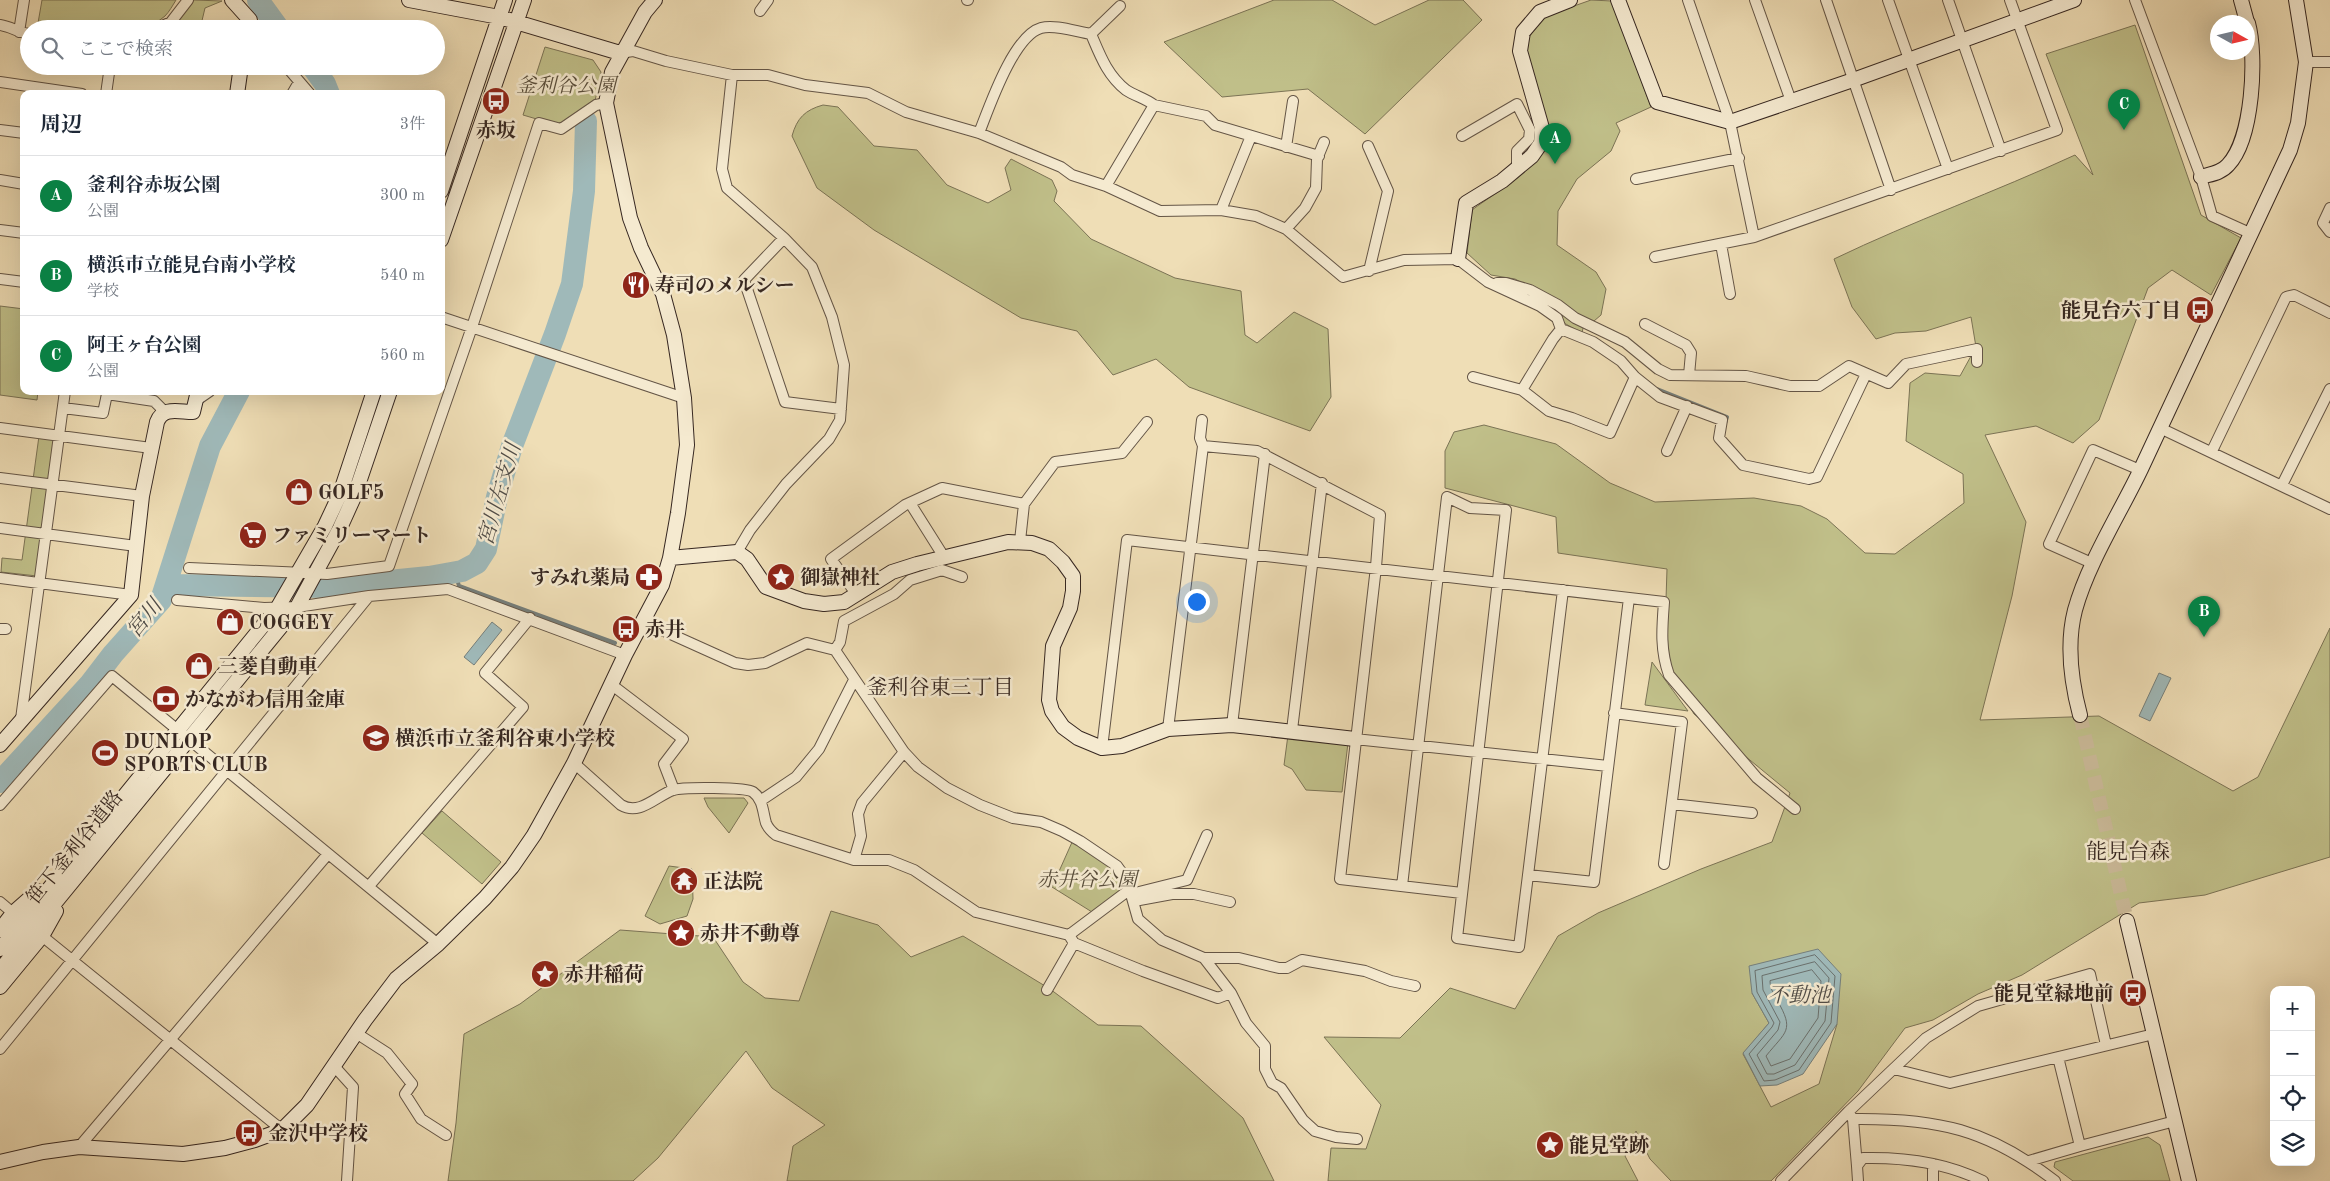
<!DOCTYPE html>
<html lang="ja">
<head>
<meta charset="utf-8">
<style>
	body { margin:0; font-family:"Old Standard TT","Noto Serif JP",serif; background:#f2f2f3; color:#1f2937 }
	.controls { position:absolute; right:15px; bottom:15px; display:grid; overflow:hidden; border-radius:10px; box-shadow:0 5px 20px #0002 }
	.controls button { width:45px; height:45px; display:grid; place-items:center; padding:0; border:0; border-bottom:1px solid #e0e1e3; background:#fff; color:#1f2937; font:25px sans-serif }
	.compass { position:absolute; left:2210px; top:15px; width:45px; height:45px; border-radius:50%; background:#fff; box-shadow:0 5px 20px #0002; rotate:98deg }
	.you { position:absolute; left:1196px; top:601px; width:18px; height:18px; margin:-12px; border:4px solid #fff; border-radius:50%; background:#1a73e8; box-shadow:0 0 0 8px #1a73e833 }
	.badge { display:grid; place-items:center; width:32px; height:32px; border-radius:50%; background:#0b8043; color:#fff; font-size:16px; font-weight:700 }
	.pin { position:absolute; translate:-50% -41px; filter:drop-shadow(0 1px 2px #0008) }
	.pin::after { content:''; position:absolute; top:26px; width:18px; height:15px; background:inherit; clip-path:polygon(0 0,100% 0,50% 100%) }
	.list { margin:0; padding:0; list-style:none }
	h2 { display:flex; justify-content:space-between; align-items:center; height:65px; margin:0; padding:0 20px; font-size:21px }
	h2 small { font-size:16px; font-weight:400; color:#747a83 }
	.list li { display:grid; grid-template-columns:32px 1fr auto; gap:15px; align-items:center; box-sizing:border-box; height:80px; padding:0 20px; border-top:1px solid #e0e1e3 }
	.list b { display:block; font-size:19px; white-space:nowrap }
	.list p { margin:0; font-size:16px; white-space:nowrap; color:#747a83 }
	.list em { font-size:16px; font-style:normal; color:#747a83 }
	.icon { flex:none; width:28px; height:28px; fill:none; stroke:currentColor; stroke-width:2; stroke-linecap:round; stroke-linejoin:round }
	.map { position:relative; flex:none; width:2330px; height:1181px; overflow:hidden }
	.search { position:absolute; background:#fff; box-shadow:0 5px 20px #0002; left:20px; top:20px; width:425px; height:55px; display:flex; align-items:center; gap:12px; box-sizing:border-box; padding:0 18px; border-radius:28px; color:#747a83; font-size:19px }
	.panel { position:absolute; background:#fff; box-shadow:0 5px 20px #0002; left:20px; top:90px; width:425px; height:305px; border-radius:10px }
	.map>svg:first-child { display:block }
	.green { fill:#c0bf89; stroke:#7b7355; fill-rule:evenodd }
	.water { fill:#9fb9b9; stroke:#757f7c }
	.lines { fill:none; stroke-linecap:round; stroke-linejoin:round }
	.shore { stroke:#6a706d; stroke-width:1 }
	.stream { stroke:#757f7c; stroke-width:4 }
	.river { stroke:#9fb9b9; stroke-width:22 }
	.secondary-tunnel { stroke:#cab998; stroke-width:14; stroke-dasharray:14 7; stroke-linecap:butt }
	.street-casing { stroke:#645546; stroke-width:12 }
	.secondary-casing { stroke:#362721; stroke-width:16 }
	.street { stroke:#f5ead0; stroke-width:10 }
	.secondary { stroke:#f5ead0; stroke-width:14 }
	.labels { text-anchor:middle; stroke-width:5; stroke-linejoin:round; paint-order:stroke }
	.park-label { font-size:20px; font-style:italic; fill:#584d3b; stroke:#f5ead0 }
	.poi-label { font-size:20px; font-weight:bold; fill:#362721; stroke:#f5ead0; text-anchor:start }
	.street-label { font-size:20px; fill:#362721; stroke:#f5ead0 }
	.water-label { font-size:21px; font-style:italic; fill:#504c47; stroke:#f5ead0 }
	.neighbourhood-label { font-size:21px; fill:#362721; stroke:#f5ead0 }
</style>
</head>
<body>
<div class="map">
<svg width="2330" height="1181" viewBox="0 0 2330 1181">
	<rect width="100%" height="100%" fill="#efdeb6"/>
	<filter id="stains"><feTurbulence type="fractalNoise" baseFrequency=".004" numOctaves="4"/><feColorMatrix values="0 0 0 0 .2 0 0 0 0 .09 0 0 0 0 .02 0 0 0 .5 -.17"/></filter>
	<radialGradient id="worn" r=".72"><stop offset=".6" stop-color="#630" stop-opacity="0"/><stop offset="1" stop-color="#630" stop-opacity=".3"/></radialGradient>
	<!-- green -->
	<path class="green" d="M42 0H176C173 5 169 12 165 16 141 39 70 28 38 23Z
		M194 0 222 1 205 8 200 29H170Z
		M1274 0H1332L1375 25 1429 0H1463L1482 20 1365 134 1308 89 1222 97 1164 42Z
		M1591 0 1612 1 1651 107 1616 123 1620 131 1611 151 1577 179 1558 211 1557 245 1596 272 1606 289 1601 315 1594 321 1585 319 1582 333 1564 323 1552 299 1515 279 1491 275 1467 253 1472 210C1500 189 1538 171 1549 135L1527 52 1529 37 1543 17Z
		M2135 25 2201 215 2241 238 2211 295 2172 270 2148 288 2099 420 2073 443 2036 426 1985 435 2026 522 2012 596 1980 720 2099 716 2233 791 2258 777 2330 628V857L2205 895 2139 903 2022 975 1978 994 1933 1020 1905 1028 1858 1091 1771 1181H1671L1650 1159 1636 1131 1625 1156 1638 1181H1328L1331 1148 1366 1149 1381 1105 1324 1037 1400 1038 1450 988 1515 1009 1558 936 1598 913 1701 869 1772 842 1790 793 1694 714 1664 660 1667 569 1558 553 1556 517 1445 488V451L1454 432 1484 425 1556 444 1610 483 1655 502 1754 498 1801 506 1827 519 1865 553 1895 554 1964 503 1963 474 1906 441 1910 383 1925 373 1960 376 1976 347 1971 317 1926 331 1895 333 1876 339 1852 307 1834 259C1913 221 1995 192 2075 155L2093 175 2046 54ZM1752 993 1837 1024 1819 1084 1771 1107 1743 1054 1769 1023Z
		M545 47 593 60 601 72 595 101 567 124 557 125 523 115Z
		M823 105 838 107 874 146 917 150 947 185 988 203 1011 190 1005 168 1011 159 1052 180 1057 191 1054 201 1091 239 1175 278 1241 291 1245 335 1257 343 1294 312 1328 329 1331 397 1310 431 1189 387 1156 359 1113 375 1077 331 1021 318 874 230 817 188 792 136C797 118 805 110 823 105Z
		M0 306 24 309V391H38L37 400 0 395Z
		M39 436 56 439 37 576 1 572 2 558 22 560Z
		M1652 662 1688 711 1645 705Z
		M1288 735 1348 743 1342 792 1306 790 1292 769 1284 765Z
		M704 798H744L748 803 729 833 708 807Z
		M442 811 501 862 482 884 422 833Z
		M1073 840 1114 866 1125 889 1092 912 1052 887Z
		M669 866 692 869 693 899 687 916 660 924 645 916Z
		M831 911 878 925 911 957 963 936 1050 989 1098 1025 1141 1026 1243 1118 1274 1181H787L793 1146 825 1125 772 1088 746 1051 658 1158 633 1181H448L456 1123 464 1034 520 1004 620 930 713 937 743 982 765 998 799 1001Z
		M2148 1137 2160 1145 2170 1181H2073L2054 1167 2055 1162Z"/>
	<!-- water -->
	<path class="water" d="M492 622 502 630 474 665 464 657Z
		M2159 673 2171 678 2150 721 2139 716Z
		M1818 949 1841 974 1837 1024 1803 1074 1777 1085 1760 1086 1743 1053 1769 1023 1752 993 1749 966Z"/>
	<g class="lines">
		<!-- shore -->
		<path class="shore" d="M1815 955 1835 976 1831 1023 1799 1070 1775 1080 1764 1081 1749 1054 1772 1027 1774 1023 1757 992 1755 971Z
			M1815 962 1829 978 1825 1021 1795 1065 1774 1074H1767L1757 1055 1778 1030 1780 1022 1763 990 1762 976Z
			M1812 970 1821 981 1818 1018 1790 1059 1771 1066 1766 1056C1786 1031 1795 1031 1777 1000 1774 994 1770 989 1770 981Z"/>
		<!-- stream -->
		<path class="stream" d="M1657 389 1727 417 1725 423
			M455 572 459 586 615 643"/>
		<!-- river -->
		<path class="river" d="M258 0 279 29
			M312 66 325 84 329 94
			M166 585 329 587 429 577 462 571 477 563 486 549 497 497 512 446 555 334 572 284 584 191 586 121
			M0 782 90 684 113 654 161 600 210 446 239 391"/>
		<!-- secondary-tunnel -->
		<path class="secondary-tunnel" d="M2080 715 2127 921"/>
		<defs>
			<path id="street" d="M967 0H968
				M1688 0 1730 122 1754 237 2057 130 2010 0
				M1755 0 1791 101
				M1826 0 1891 190
				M1888 0 1948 169
				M1948 0 2001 151
				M2135 0 2201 177 2212 216 2252 234
				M760 11 768 0
				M0 25C11 27 18 32 29 34
				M156 29 171 22 188 0
				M19 32 24 0
				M1091 34C1100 55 1107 75 1126 90 1135 96 1145 98 1154 105L1106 186
				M620 53 633 51 666 61 732 75H768L805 85 868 93 906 112 979 133 1061 167 1072 175 1106 186 1160 211 1221 210 1256 216 1286 229 1343 277 1404 260 1458 259 1488 282 1540 306 1557 318 1561 329 1593 342 1621 361 1635 377 1660 397 1722 420 1719 438 1743 465 1809 479 1817 477 1866 374
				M2306 62H2330
				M286 66 310 94
				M732 75 722 169 727 188 784 238 812 267 832 317 844 365 840 420 829 439 786 484 750 530 737 552
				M0 82 82 94
				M106 94 110 66
				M292 94 299 82
				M1154 105 1206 116 1215 125 1319 156
				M0 130 24 133
				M979 133C989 108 1013 36 1041 28 1055 24 1077 32 1091 34L1120 6
				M1462 136 1517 104 1530 130 1529 139 1517 151V168
				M1368 146 1388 191 1369 271
				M1286 147 1293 101
				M1636 179 1739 158
				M0 180 24 184
				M2330 208 2323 223 2330 232
				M1221 210 1251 136
				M1286 229 1305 208 1316 188 1317 159 1324 142
				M0 230 24 233
				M784 238 744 280 785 402 841 409
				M1721 244 1730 294
				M1655 257 1754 237
				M0 279 24 282
				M1497 283H1506L1530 290 1558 305 1575 318 1625 342 1658 369 1670 375 1746 376 1790 386H1819L1849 366 1888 383 1906 364 1977 349V362
				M441 317 684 398
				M1645 324 1686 345 1691 353 1689 375
				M1473 377 1522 390 1549 411 1572 418 1610 433 1635 377
				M1522 390 1553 339 1561 329
				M197 400 210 391
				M63 408 103 413 107 394 154 401 165 412
				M1202 420 1200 438 1203 446
				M0 428 151 448
				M2160 428 2330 509
				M1667 451 1687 406
				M2212 451 2286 297 2294 295 2330 313
				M0 478 142 496
				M2282 485 2330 389
				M910 503 944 557
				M0 528 136 546
				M1020 541 1024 504 1055 462 1122 453 1147 422
				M2094 564 2049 544 2093 450 2140 470
				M189 568 327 574 389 566 472 327 539 123 561 129 596 105 606 103
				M0 578 131 595
				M857 595 831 559 905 505 942 488 1024 504
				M177 600 264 608 297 607 369 596 448 589 625 655
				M644 622 735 663 748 665 765 663 807 643 835 650 904 752 918 767 947 788 980 805 1013 818 1041 822 1062 831 1080 841 1117 866 1127 880 1138 919 1162 940 1204 958H1239L1279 968H1287L1302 960 1365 971 1391 981 1415 986
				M0 629H6
				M835 650 840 642 844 621 894 594 910 580 942 570 962 577
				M612 685 683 739 664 764 674 790
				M1614 713 1682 722 1664 864
				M21 719 65 391
				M1232 725 1265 454
				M1168 729 1203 446 1257 451 1380 515 1376 567 1340 879 1462 893
				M1292 730 1322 483
				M1355 739 1608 766
				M1102 748 1127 540 1664 602C1662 628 1660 650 1669 675L1757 778 1795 809
				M574 763 621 805C640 816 656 796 673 790 682 787 746 787 753 792 763 799 763 813 766 823 768 828 772 832 776 835L854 860H889L914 870 976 912 1069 935 1074 943 1143 971 1218 998 1231 993 1246 1023 1265 1046V1069L1272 1083 1281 1088 1303 1120 1315 1131 1336 1137 1357 1139
				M760 801 796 777 819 749 854 680
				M1672 804 1752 813
				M0 805 112 676 438 944
				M854 860 861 836 858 814 862 803 904 752
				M1528 875 1563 590
				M369 886 523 707 485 673 530 618
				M1402 886 1447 497 1470 508 1506 510 1457 938 1519 947 1528 875 1594 882 1629 598
				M1131 894 1187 880 1207 835
				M1134 901 1172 894H1194L1230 902
				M0 902 13 913
				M1069 935 1129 890
				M42 936 282 1130
				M1204 958 1231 993
				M1047 990 1074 943
				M356 1033 387 1053 412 1084 405 1094 421 1119 446 1135
				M0 1049 369 596
				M2058 1057 2080 1146 2175 1121
				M334 1066 353 1087 347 1181
				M1894 1069 1950 1083 2154 1034
				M1848 1112 1853 1119C1937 1118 1988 1129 2055 1181
				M1853 1119 1857 1166
				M79 1147 328 854
				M2029 1161 2080 1146
				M1933 1164V1181
				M1781 1181 1848 1112 1926 1038 1978 1006 2090 974 2106 1045
				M1858 1181 1857 1166 1863 1158C1905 1157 1945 1162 1983 1181"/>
			<path id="secondary" d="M232 0 250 20 249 29
				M409 0 499 17 620 53
				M1618 0 1657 102 1730 122 1853 80 2074 0
				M2241 0 2247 22
				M237 94 241 66
				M2201 177C2211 174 2221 173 2228 165 2253 139 2257 56 2248 23
				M441 191 505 0
				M441 240 524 0
				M1458 259 1466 203 1502 181 1532 156 1541 143 1542 128 1520 51 1523 32 1540 12 1570 0
				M670 558 737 552 747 559 766 587 804 601 824 604 844 602 892 572 917 564 1008 542 1032 543 1049 549 1063 562 1073 576V591L1070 608 1053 646 1049 700 1052 711 1063 727 1078 738 1102 748 1122 746 1168 729 1232 725 1355 739
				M2080 715C2071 681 2066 645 2075 610 2088 563 2120 513 2141 469 2191 363 2241 257 2290 150L2298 123 2306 62 2296 0
				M0 745 131 595 142 496 157 422C163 406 179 412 193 412L198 391
				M2127 921 2189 1181
				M0 930 13 913 38 891
				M0 949 278 607 325 526 340 494 374 391
				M0 970 297 607 340 528 354 497 390 391
				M0 987 42 936 56 911
				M0 1162 43 1152 79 1147 183 1154 225 1148 255 1140 282 1130 307 1105 365 1020 396 979 438 944 485 898 512 867 534 835 574 763 625 655 662 585 670 558 678 513 687 445 684 398 674 335 663 294 641 248 630 218 606 103 612 72 645 12 655 0"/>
		</defs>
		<!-- street casing -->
		<use href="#street" class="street-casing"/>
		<!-- secondary casing -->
		<use href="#secondary" class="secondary-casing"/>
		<!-- street -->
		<use href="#street" class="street"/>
		<!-- secondary -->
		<use href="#secondary" class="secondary"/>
	</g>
	<!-- icons -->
	<defs>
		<symbol id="bus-disc" viewBox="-11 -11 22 22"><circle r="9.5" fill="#8f2418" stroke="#f5ead0"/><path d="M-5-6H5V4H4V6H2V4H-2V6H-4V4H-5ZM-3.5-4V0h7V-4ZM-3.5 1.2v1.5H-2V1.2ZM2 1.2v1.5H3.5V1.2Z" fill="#fff"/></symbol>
		<symbol id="restaurant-disc" viewBox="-11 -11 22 22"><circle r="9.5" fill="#8f2418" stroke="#f5ead0"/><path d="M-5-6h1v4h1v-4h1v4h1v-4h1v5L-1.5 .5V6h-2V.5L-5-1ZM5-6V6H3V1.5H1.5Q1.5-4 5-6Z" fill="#fff"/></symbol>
		<symbol id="shop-disc" viewBox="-11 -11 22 22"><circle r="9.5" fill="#8f2418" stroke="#f5ead0"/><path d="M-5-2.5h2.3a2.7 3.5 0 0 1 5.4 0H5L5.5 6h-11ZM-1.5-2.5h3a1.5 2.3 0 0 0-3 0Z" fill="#fff"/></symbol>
		<symbol id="supermarket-disc" viewBox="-11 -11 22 22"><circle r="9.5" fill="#8f2418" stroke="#f5ead0"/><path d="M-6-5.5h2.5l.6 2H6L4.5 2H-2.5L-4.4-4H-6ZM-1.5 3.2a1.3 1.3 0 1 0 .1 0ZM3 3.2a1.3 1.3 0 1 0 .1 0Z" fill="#fff"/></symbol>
		<symbol id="pharmacy-disc" viewBox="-11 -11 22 22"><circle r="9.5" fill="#8f2418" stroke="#f5ead0"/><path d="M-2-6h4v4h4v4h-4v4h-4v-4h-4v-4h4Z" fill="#fff"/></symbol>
		<symbol id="sight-disc" viewBox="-11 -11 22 22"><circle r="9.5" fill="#8f2418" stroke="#f5ead0"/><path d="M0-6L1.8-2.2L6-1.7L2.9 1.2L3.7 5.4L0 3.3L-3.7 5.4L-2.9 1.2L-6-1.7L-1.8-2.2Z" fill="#fff"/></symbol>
		<symbol id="bank-disc" viewBox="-11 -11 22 22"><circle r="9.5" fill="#8f2418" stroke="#f5ead0"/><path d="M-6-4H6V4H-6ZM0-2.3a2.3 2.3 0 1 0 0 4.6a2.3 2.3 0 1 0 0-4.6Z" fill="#fff"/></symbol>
		<symbol id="school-disc" viewBox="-11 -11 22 22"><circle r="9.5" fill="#8f2418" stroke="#f5ead0"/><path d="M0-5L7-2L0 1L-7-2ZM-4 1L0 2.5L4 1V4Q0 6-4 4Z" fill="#fff"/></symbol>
		<symbol id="stadium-disc" viewBox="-11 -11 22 22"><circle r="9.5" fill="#8f2418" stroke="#f5ead0"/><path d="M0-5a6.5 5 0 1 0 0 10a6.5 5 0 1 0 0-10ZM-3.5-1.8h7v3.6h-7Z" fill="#fff"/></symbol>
		<symbol id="temple-disc" viewBox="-11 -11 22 22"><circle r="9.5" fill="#8f2418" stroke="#f5ead0"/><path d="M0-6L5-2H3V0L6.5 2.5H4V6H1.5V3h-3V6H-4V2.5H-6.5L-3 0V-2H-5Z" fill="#fff"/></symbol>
	</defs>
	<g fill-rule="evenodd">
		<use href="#bus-disc" x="480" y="85" width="32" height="32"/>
		<use href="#restaurant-disc" x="620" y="269" width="32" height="32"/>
		<use href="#bus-disc" x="2184" y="294" width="32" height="32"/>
		<use href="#shop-disc" x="283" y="476" width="32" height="32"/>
		<use href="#supermarket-disc" x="237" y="519" width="32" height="32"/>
		<use href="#pharmacy-disc" x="633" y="561" width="32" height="32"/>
		<use href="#sight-disc" x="765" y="561" width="32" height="32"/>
		<use href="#shop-disc" x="214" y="606" width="32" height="32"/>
		<use href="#bus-disc" x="610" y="613" width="32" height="32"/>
		<use href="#shop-disc" x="183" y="650" width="32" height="32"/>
		<use href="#bank-disc" x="150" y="683" width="32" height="32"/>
		<use href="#school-disc" x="360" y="722" width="32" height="32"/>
		<use href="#stadium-disc" x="89" y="737" width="32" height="32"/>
		<use href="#temple-disc" x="668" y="865" width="32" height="32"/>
		<use href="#sight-disc" x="665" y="917" width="32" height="32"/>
		<use href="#sight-disc" x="529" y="958" width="32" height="32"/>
		<use href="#bus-disc" x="2117" y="977" width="32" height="32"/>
		<use href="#bus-disc" x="233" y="1117" width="32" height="32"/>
		<use href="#sight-disc" x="1534" y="1129" width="32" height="32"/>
	</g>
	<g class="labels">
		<!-- park labels -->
		<g class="park-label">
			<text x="566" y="92">釜利谷公園</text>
			<text x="1087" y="886">赤井谷公園</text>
		</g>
		<!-- poi labels -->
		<g class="poi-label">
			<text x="496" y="137" text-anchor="middle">赤坂</text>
			<text x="655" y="292">寿司のメルシー</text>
			<text x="2181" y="317" text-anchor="end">能見台六丁目</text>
			<text x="318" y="499">GOLF5</text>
			<text x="272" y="542">ファミリーマート</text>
			<text x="630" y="584" text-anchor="end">すみれ薬局</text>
			<text x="800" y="584">御嶽神社</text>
			<text x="249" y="629">COGGEY</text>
			<text x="645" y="636">赤井</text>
			<text x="218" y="673">三菱自動車</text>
			<text x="185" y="706">かながわ信用金庫</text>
			<text x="395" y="745">横浜市立釜利谷東小学校</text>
			<text x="124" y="748">DUNLOP<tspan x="124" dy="23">SPORTS CLUB</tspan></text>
			<text x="703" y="888">正法院</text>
			<text x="700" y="940">赤井不動尊</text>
			<text x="564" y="981">赤井稲荷</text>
			<text x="2114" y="1000" text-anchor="end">能見堂緑地前</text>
			<text x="268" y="1140">金沢中学校</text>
			<text x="1569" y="1152">能見堂跡</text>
		</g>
		<!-- street labels -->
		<g class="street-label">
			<text transform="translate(74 847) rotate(-51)" y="7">笹下釜利谷道路</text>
		</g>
		<!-- water labels -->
		<g class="water-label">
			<text transform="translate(499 494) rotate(-74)" y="7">宮川左支川</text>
			<text transform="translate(144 618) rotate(-51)" y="7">宮川</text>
			<text x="1799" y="1002">不動池</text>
		</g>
		<!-- neighbourhood labels -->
		<g class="neighbourhood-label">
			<text x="940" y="694">釜利谷東三丁目</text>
			<text x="2128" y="858">能見台森</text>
		</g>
	</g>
	<rect width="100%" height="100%" filter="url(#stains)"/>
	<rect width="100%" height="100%" fill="url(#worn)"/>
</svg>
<div class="controls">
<button>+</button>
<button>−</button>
<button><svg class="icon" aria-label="locate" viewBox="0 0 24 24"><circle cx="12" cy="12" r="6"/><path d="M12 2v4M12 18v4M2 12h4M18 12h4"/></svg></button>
<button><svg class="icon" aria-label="layers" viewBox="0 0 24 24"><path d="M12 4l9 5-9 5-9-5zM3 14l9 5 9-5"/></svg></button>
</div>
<svg class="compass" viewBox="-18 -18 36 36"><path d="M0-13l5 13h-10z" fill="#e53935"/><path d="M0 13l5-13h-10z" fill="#747a83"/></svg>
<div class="you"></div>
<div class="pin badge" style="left:1555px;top:164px">A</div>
<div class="pin badge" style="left:2204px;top:637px">B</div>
<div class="pin badge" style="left:2124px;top:130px">C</div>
<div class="search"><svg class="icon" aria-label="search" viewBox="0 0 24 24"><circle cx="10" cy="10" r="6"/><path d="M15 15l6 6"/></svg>ここで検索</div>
<section class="panel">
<h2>周辺<small>3件</small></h2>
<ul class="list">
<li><span class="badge">A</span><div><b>釜利谷赤坂公園</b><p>公園</p></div><em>300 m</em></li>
<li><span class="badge">B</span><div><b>横浜市立能見台南小学校</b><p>学校</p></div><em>540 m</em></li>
<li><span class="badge">C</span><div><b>阿王ヶ台公園</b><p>公園</p></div><em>560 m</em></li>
</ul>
</section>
</div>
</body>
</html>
